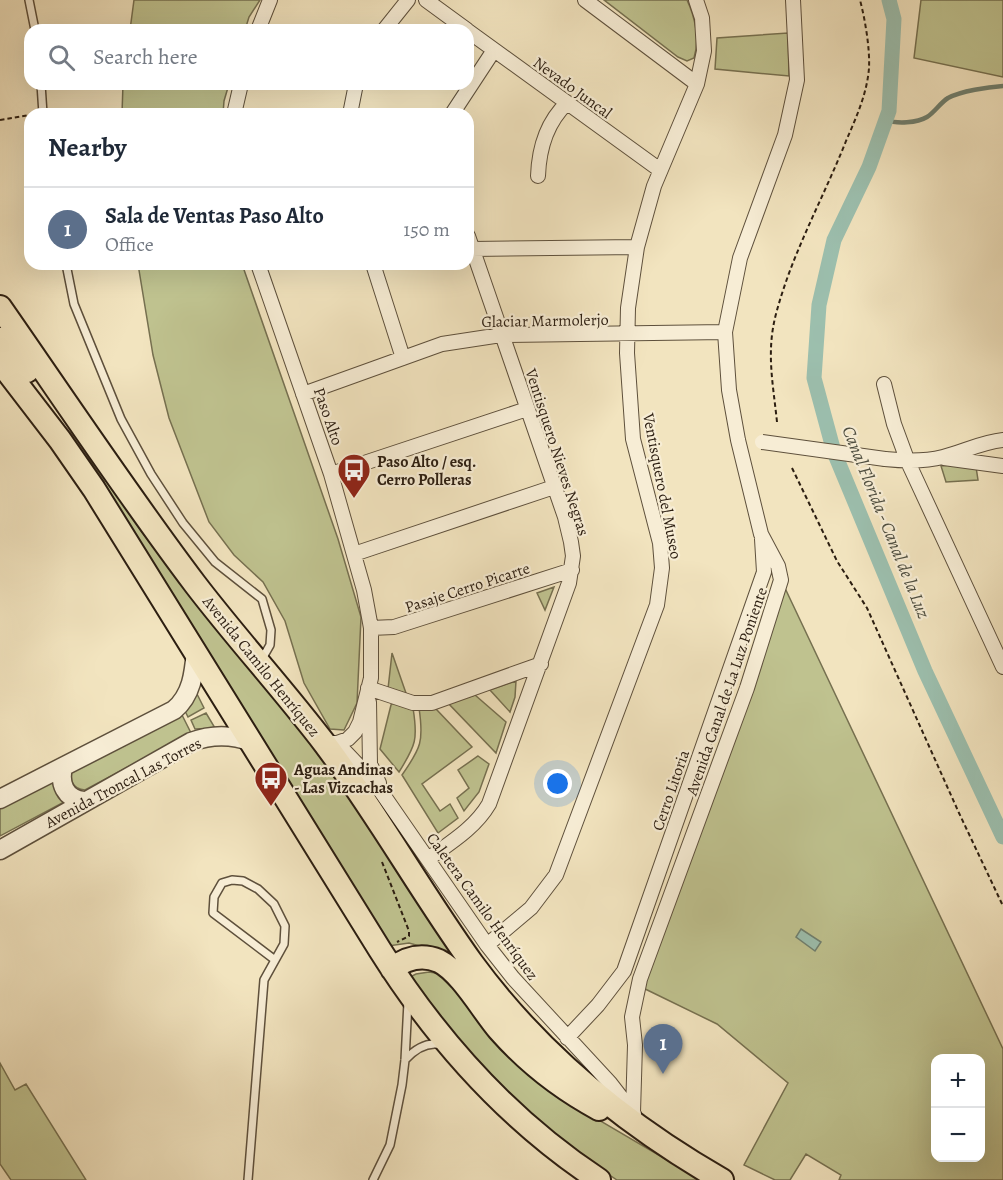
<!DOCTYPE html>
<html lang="en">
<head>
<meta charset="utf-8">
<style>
	body { margin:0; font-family:Alegreya,serif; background:#f2f2f3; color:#1f2937 }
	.controls { position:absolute; right:18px; bottom:18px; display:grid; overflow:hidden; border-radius:12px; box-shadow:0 6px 24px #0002 }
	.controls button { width:54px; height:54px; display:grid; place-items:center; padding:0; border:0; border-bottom:2px solid #e0e1e3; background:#fff; color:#1f2937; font:30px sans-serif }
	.you { position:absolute; left:558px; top:784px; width:21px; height:21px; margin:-15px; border:4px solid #fff; border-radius:50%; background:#1a73e8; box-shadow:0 0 0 9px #1a73e833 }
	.badge { display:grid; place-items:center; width:39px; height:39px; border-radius:50%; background:#111827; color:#fff; font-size:20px; font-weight:700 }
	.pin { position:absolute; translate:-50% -50px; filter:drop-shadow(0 2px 3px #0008) }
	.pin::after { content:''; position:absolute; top:32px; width:21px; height:18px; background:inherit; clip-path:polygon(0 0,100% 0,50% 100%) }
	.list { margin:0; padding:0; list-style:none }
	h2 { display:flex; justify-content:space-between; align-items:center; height:78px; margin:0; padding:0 24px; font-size:26px }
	h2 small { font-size:20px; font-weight:400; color:#747a83 }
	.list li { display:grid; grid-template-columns:39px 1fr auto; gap:18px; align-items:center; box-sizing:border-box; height:84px; padding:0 24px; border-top:2px solid #e0e1e3 }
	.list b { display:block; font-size:22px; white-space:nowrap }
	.list p { margin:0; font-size:20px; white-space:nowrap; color:#747a83 }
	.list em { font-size:20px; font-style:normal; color:#747a83 }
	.icon { flex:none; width:33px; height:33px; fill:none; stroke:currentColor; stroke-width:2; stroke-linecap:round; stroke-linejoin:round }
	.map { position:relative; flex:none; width:1003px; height:1180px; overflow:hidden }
	.search { position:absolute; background:#fff; box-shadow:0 6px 24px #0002; left:24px; top:24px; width:450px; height:66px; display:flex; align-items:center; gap:15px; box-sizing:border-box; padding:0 21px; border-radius:18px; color:#747a83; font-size:22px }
	.panel { position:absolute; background:#fff; box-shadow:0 6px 24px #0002; left:24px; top:108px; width:450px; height:162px; border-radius:18px }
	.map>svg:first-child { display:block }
	.green { fill:#bfc28f; stroke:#767050; stroke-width:1.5; fill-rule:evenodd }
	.water { fill:#9cbfae; stroke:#6f7f6f; stroke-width:1.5 }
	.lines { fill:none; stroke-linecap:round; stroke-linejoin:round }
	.stream { stroke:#6f7f6f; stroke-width:4.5 }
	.canal { stroke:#9cbfae; stroke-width:15 }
	.service-casing { stroke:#5e503c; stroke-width:10 }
	.minor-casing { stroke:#5e503c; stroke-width:16 }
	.tertiary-casing { stroke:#5e503c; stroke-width:21 }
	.primary-casing { stroke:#2c1e11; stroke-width:26 }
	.path { stroke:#2c1e11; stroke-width:2; stroke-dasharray:4.5 3; stroke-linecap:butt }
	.service { stroke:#f7edd5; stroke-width:7 }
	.minor { stroke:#f7edd5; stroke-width:14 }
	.tertiary { stroke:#f7edd5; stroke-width:18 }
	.primary { stroke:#f2e4bf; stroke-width:22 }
	.minor-bridge-casing { stroke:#5e503c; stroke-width:16; stroke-linecap:butt }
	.minor-bridge { stroke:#f7edd5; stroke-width:14 }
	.labels { text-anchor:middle; stroke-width:4.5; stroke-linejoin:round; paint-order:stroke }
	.street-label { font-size:16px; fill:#2c1e11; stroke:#f7edd5 }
	.poi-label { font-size:16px; font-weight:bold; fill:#2c1e11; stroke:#f7edd5; text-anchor:start }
	.water-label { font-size:18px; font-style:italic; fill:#4e4e40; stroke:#f7edd5 }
</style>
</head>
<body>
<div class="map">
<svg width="1003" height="1180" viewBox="0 0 1003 1180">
	<rect width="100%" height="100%" fill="#f2e4bf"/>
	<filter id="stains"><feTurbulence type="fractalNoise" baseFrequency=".00333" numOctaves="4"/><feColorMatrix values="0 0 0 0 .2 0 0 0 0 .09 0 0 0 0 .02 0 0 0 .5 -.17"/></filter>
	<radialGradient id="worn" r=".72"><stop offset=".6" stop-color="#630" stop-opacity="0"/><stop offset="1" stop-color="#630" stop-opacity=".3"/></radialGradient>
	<!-- green -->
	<path class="green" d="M134 0H260L249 17 245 30H130Z
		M604 0H687C695 17 700 39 694 58L687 61 678 57Z
		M921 0H1003V77L914 58Z
		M788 33 789 76 715 69 717 38Z
		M123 84H229L224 101 223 114H122Z
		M138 264H242L338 539 361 617 357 703 344 730 330 729 304 683 285 621 263 582 234 555 209 522 169 418 153 355Z
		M75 434 141 531 189 593 328 763 502 1013 445 953 409 943 388 946 159 580Z
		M959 464 976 467 978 480 946 482 941 466Z
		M784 586 1003 1049V1180H839L841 1175 806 1154 790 1180H775L744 1165 788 1083 717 1024 637 985ZM936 1058H980V1158H936Z
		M554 587 545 610 537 593Z
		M392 653 407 696 388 689Z
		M516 681 515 697 510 712 490 690Z
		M195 690 204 708 188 717 185 711Z
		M475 695 506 722 496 753 448 703Z
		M394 702 413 708C418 739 416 745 399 772L380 749 391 705Z
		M419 708 436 709 472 747 422 784 440 811 450 804 458 818 438 833 402 775C421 748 424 741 419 708Z
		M181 713 191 733 85 790C72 789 68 778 73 767Z
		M206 713 215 728 195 729 191 720Z
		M478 756 489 764 479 792 464 811 457 798 469 788 458 770Z
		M55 778 68 800 0 836V806Z
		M429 972 442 974 563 1099 701 1180H617L584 1158 538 1123 469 1056 408 978 416 974Z
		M0 1063 15 1090 26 1084 86 1180H11L0 1164Z"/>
	<!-- water -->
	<path class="water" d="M801 929 821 942 815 951 796 937Z"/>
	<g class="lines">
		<!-- stream -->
		<path class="stream" d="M886 120C897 124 917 123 927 117 935 112 940 103 948 98 961 91 988 87 1003 86"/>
		<!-- canal -->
		<path class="canal" d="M889 0 894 19 889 111 869 167 834 240 819 305 814 378 834 452 925 671 1003 837"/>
		<defs>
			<path id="service" d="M29 0 35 30
				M41 84 43 114
				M66 264 74 304 121 419 151 474 183 523 215 562 262 599 271 630 270 645 262 659
				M405 1060C415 1049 427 1041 442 1045
				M248 1180 264 980 284 944 285 926 274 904 258 889 243 881 232 880 222 883 214 897 213 913 275 960
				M373 1180 390 1145 402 1085 405 1060 408 1002"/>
			<path id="minor" d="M426 0 467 30
				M585 0 697 84
				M258 30 270 0
				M384 30 408 0
				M468 31 660 170
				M234 114 241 84
				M350 114 356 84
				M452 114 494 50
				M538 176C539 148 546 123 567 103
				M472 249 637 247
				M258 264 331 474 364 590 371 628V678L360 722 355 732 348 739 337 743H324
				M373 264 403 358
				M884 384 894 424 908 462 1003 667
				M303 394 442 344 501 335 725 332
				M944 458 1003 466
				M885 459C904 461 923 462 943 457 963 452 982 442 1003 440
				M331 474 527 409
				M354 554 554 487
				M371 628 394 627 572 570
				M368 688 413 703H432L541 664
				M369 702 370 764 379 783
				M337 743 375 783 487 945 513 978 610 1083 634 1114
				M428 859C450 843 475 828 489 804L569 583 573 556 571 542 565 517 468 236
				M487 945 531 908 556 875 657 605 662 568 660 543 633 439 627 353 628 308 637 247 654 186 697 84 704 51 702 18 696 0
				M567 1038 598 1005 624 971 764 572 762 539
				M633 1112 635 1045 632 1017 640 979 747 688 781 580 778 566 761 534 738 440 729 390 725 332 740 258 785 135 797 80 793 0"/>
			<path id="tertiary" d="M63 767C59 784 65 798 83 801
				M0 799 174 710C192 695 194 673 196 651
				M0 850 191 742C212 734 231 734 252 742"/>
			<path id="primary" d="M0 307C64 399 127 494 195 584 237 639 283 689 325 744 378 815 421 892 472 963 538 1053 626 1125 722 1180
				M0 339 27 371
				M0 362 60 440 94 489 380 950C438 1042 508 1120 599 1180
				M392 969C406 958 422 954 439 961 461 972 482 1010 499 1030 528 1063 560 1088 599 1109"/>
		</defs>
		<!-- service casing -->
		<use href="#service" class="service-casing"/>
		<!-- minor casing -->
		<use href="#minor" class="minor-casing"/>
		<!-- tertiary casing -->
		<use href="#tertiary" class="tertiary-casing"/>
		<!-- primary casing -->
		<use href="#primary" class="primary-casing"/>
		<!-- path -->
		<path class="path" d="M0 120 30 115
			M777 422C773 383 766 352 776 314 792 253 823 199 846 141 856 118 867 94 869 68 870 48 865 19 860 0
			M792 468 837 561 867 608 959 813 1003 906
			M382 862 409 931V936L397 942"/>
		<!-- service -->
		<use href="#service" class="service"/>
		<!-- minor -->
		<use href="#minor" class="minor"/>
		<!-- tertiary -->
		<use href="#tertiary" class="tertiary"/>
		<!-- primary -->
		<use href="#primary" class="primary"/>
		<defs>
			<path id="minor-bridge" d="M762 442 885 459"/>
		</defs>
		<!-- minor-bridge casing -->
		<use href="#minor-bridge" class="minor-bridge-casing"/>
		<!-- minor-bridge -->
		<use href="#minor-bridge" class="minor-bridge"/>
	</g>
	<!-- icons -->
	<defs>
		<symbol id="bus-pin" viewBox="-11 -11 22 30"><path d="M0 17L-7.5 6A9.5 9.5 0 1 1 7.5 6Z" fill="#8f2418" stroke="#f7edd5"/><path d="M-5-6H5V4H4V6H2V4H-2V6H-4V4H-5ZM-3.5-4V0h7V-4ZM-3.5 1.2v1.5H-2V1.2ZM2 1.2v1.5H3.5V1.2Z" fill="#fff"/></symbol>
	</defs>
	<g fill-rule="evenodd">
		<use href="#bus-pin" x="335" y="451" width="38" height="52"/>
		<use href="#bus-pin" x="252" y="759" width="38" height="52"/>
	</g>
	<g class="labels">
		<!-- street labels -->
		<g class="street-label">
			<text transform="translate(573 87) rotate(36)" y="6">Nevado Juncal</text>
			<text transform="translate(545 320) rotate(-1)" y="6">Glaciar Marmolerjo</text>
			<text transform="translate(329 416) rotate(71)" y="6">Paso Alto</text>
			<text transform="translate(558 452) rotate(72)" y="6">Ventisquero Nieves Negras</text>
			<text transform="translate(663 486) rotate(79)" y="6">Ventisquero del Museo</text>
			<text transform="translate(467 587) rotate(-18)" y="6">Pasaje Cerro Picarte</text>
			<text transform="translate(262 666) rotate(51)" y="6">Avenida Camilo Henríquez</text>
			<text transform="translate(726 691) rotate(-71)" y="6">Avenida Canal de La Luz Poniente</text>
			<text transform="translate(123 782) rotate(-28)" y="6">Avenida Troncal Las Torres</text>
			<text transform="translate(670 790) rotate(-71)" y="6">Cerro Litoria</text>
			<text transform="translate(483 906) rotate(54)" y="6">Caletera Camilo Henríquez</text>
		</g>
		<!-- poi labels -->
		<g class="poi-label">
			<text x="377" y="467">Paso Alto / esq.<tspan x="377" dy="18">Cerro Polleras</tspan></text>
			<text x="294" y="775">Aguas Andinas<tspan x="294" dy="18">- Las Vizcachas</tspan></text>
		</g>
		<!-- water labels -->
		<g class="water-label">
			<text transform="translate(886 522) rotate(68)" y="6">Canal Florida - Canal de la Luz</text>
		</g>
	</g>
	<rect width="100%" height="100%" filter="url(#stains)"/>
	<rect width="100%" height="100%" fill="url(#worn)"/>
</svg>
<div class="controls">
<button>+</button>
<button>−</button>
</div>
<div class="you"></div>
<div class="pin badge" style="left:663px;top:1074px;background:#5c6f8a">1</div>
<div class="search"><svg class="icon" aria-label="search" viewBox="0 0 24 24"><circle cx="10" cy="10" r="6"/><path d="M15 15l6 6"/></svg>Search here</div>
<section class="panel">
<h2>Nearby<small></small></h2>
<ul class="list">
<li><span class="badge" style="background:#5c6f8a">1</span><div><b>Sala de Ventas Paso Alto</b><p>Office</p></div><em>150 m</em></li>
</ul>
</section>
</div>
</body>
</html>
